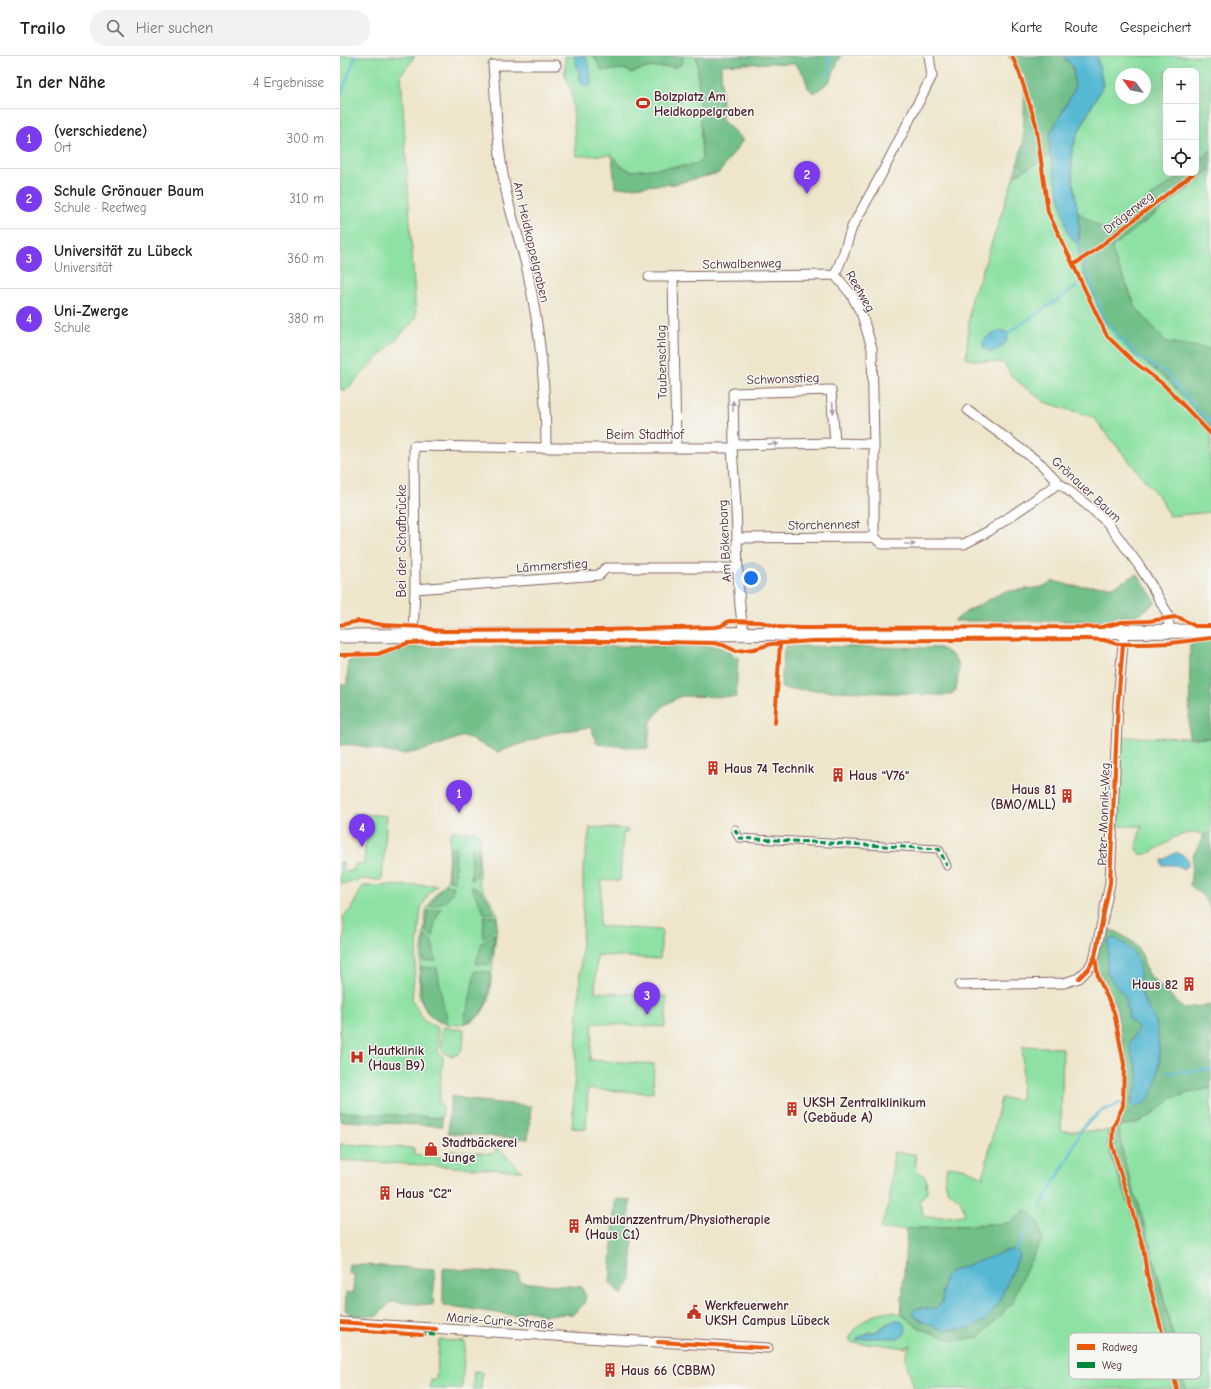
<!DOCTYPE html>
<html lang="de">
<head>
<meta charset="utf-8">
<style>
	body { margin:0; font-family:"Comic Neue",sans-serif; background:#f2f2f2; color:#222 }
	.controls { position:absolute; right:12px; top:12px; display:grid; overflow:hidden; border-radius:8px; box-shadow:0 4px 16px #0002 }
	.controls button { width:36px; height:36px; display:grid; place-items:center; padding:0; border:0; border-bottom:1px solid #e0e0e0; background:#fff; color:#222; font:20px sans-serif }
	.compass { position:absolute; left:775px; top:12px; width:36px; height:36px; border-radius:50%; background:#fff; box-shadow:0 4px 16px #0002; rotate:303deg }
	.you { position:absolute; left:411px; top:522px; width:14px; height:14px; margin:-10px; border:3px solid #fff; border-radius:50%; background:#1a73e8; box-shadow:0 0 0 6px #1a73e833 }
	.badge { display:grid; place-items:center; width:26px; height:26px; border-radius:50%; background:#7c3aed; color:#fff; font-size:13px; font-weight:700 }
	.pin { position:absolute; translate:-50% -33px; filter:drop-shadow(0 1px 2px #0008) }
	.pin::after { content:''; position:absolute; top:21px; width:14px; height:12px; background:inherit; clip-path:polygon(0 0,100% 0,50% 100%) }
	.list { margin:0; padding:0; list-style:none }
	h2 { display:flex; justify-content:space-between; align-items:center; height:52px; margin:0; padding:0 16px; font-size:17px }
	h2 small { font-size:13px; font-weight:400; color:#767676 }
	.list li { display:grid; grid-template-columns:26px 1fr auto; gap:12px; align-items:center; box-sizing:border-box; height:60px; padding:0 16px; border-top:1px solid #e0e0e0 }
	.list b { display:block; font-size:15px; white-space:nowrap }
	.list p { margin:0; font-size:13px; white-space:nowrap; color:#767676 }
	.list em { font-size:13px; font-style:normal; color:#767676 }
	.icon { flex:none; width:22px; height:22px; fill:none; stroke:currentColor; stroke-width:2; stroke-linecap:round; stroke-linejoin:round }
	.map { position:relative; flex:none; width:871px; height:1333px; overflow:hidden }
	header { display:flex; align-items:center; gap:24px; box-sizing:border-box; height:56px; padding:0 20px; background:#fff; border-bottom:1px solid #e0e0e0 }
	header strong { font-size:19px }
	nav { display:flex; gap:22px; margin-inline-start:auto; font-size:14px }
	.search { width:280px; height:36px; background:#f2f2f2; display:flex; align-items:center; gap:10px; box-sizing:border-box; padding:0 14px; border-radius:16px; color:#767676; font-size:15px }
	main { display:flex }
	aside { flex:1; background:#fff }
	.map>svg:first-child { display:block }
	.green { fill:#8ce1a3; stroke:#6b8067; fill-rule:evenodd }
	.forest { fill:#71bf89; stroke:#5e6f5a; fill-rule:evenodd }
	.water { fill:#56b9d4; stroke:#506c80 }
	.lines { fill:none; stroke-linecap:round; stroke-linejoin:round }
	.stream { stroke:#56b9d4; stroke-width:2.5 }
	.pedestrian-casing { stroke:#836463; stroke-width:9 }
	.minor-casing { stroke:#836463; stroke-width:11 }
	.secondary-casing { stroke:#836463; stroke-width:15 }
	.pedestrian { stroke:#fff; stroke-width:7 }
	.minor { stroke:#fff; stroke-width:9 }
	.secondary { stroke:#fff; stroke-width:13 }
	.quiet { stroke:#00873e; stroke-width:3; stroke-dasharray:6 3; stroke-linecap:butt }
	.cycleway-casing { stroke:#f6f6f2; stroke-width:6 }
	.cycleway { stroke:#e8590c; stroke-width:4 }
	.oneway { fill:#ae9aa0 }
	.labels { text-anchor:middle; stroke-width:3; stroke-linejoin:round; paint-order:stroke }
	.poi-label { font-size:13px; font-weight:bold; fill:#4a1f2b; stroke:#f6f6f2; text-anchor:start }
	.street-label { font-size:13px; fill:#4a1f2b; stroke:#f6f6f2 }
	.key { fill:#f6f6f2; stroke:#c2b6b6; stroke-width:1 }
	.key-label { font-size:11px; fill:#4a1f2b }
</style>
</head>
<body>
<header>
<strong>Trailo</strong>
<div class="search"><svg class="icon" aria-label="search" viewBox="0 0 24 24"><circle cx="10" cy="10" r="6"/><path d="M15 15l6 6"/></svg>Hier suchen</div>
<nav><a>Karte</a><a>Route</a><a>Gespeichert</a></nav>
</header>
<main>
<aside>
<h2>In der Nähe<small>4 Ergebnisse</small></h2>
<ul class="list">
<li><span class="badge">1</span><div><b>(verschiedene)</b><p>Ort</p></div><em>300 m</em></li>
<li><span class="badge">2</span><div><b>Schule Grönauer Baum</b><p>Schule · Reetweg</p></div><em>310 m</em></li>
<li><span class="badge">3</span><div><b>Universität zu Lübeck</b><p>Universität</p></div><em>360 m</em></li>
<li><span class="badge">4</span><div><b>Uni-Zwerge</b><p>Schule</p></div><em>380 m</em></li>
</ul>
</aside>
<div class="map">
<svg width="871" height="1333" viewBox="0 0 871 1333">
	<rect width="100%" height="100%" fill="#f6f6f2"/>
	<filter id="ink" filterUnits="userSpaceOnUse"><feTurbulence type="fractalNoise" baseFrequency=".025" numOctaves="2"/><feDisplacementMap in="SourceGraphic" scale="8" xChannelSelector="R" yChannelSelector="G"/><feConvolveMatrix kernelMatrix="1 2 1 2 8 2 1 2 1" color-interpolation-filters="sRGB"/></filter>
	<filter id="wash" filterUnits="userSpaceOnUse"><feTurbulence type="fractalNoise" baseFrequency=".012" numOctaves="4" result="noise"/><feDisplacementMap in="SourceGraphic" scale="16" xChannelSelector="R" yChannelSelector="G"/><feGaussianBlur stdDeviation="0.9" result="paint"/><feColorMatrix in="noise" values="0 0 0 0 0 0 0 0 0 0 0 0 0 0 0 0 0 1.4 0 .05"/><feComposite in="paint" operator="in"/></filter>
	<g filter="url(#wash)">
		<rect width="100%" height="100%" fill="#eee5cb"/>
		<!-- green -->
		<path class="green" d="M0 0H75L61 19 76 262 51 289 5 335 0 333Z
			M225 0H254L262 14 285 13 291 17 310 11H336L343 7 342 0H357L362 103 356 109 291 115 281 110 272 99 236 100 232 36 225 19Z
			M757 0H871V94L856 107V15H826V117H844L765 174 737 156 733 131 732 95 738 77 763 29ZM781 18H805V42H781Z
			M710 99 728 178 738 189 739 199 744 217 751 232 794 299 809 309 828 324 871 372V456L829 460 822 445 753 361 704 346 671 320 664 307 626 303 631 242 641 219 674 120Z
			M871 113V293L826 286 797 253 773 199 772 191 840 139Z
			M776 681 871 682V776L864 779 855 776 841 779 833 782 829 786 807 798H799L796 789 802 770H773Z
			M12 757 47 760 42 824 18 823 17 826 0 828V806H3V815L14 814 15 808H24L27 771 11 770Z
			M250 771 287 773V777H283L280 825 262 824 259 870 322 874 320 903 257 899 255 936 327 940 325 971 253 967 250 1004 314 1008 313 1037 248 1033 246 1073 232 1072 243 865V814Z
			M113 775 136 776 140 779 139 828 149 842 158 859 149 944 141 958 132 965 119 969 106 968 99 966 86 955 79 939 80 911 86 855 93 841 107 825 110 779 111 776Z
			M97 829 88 839 81 852 72 943 84 965 98 972V996L103 1001 99 1046 103 1052 102 1062 0 1056V897L5 877 3 861 11 853 23 830Z
			M102 971 114 973H124C123 979 125 990 121 995 115 1003 103 1000 101 991 100 985 102 977 102 971Z
			M683 990 723 992 721 1075H768V1087L773 1106 806 1193 822 1269 839 1333H574L565 1301 571 1288 566 1292 538 1288 511 1287 509 1284C516 1266 542 1248 562 1259 568 1262 574 1268 579 1272L687 1211 702 1184 699 1168 686 1153 670 1167 567 1173H540L549 1148 554 1096 575 1098 576 1112 586 1122 587 1136 579 1145 584 1161H610L625 1158 620 1143 608 1135C605 1127 603 1118 609 1110L628 1113 643 1121 661 1042 681 1044ZM560 1264 564 1268 566 1274 531 1282 517 1283 529 1276H534L540 1273 546 1268Z
			M871 1032V1333H846C832 1279 820 1224 805 1170 796 1139 780 1102 779 1070L797 1067 812 1059 832 1042 848 1037Z
			M0 1088 74 1092V1099L110 1102 111 1095 155 1098V1089L182 1115 0 1104Z
			M101 1284 125 1286 122 1333H90L91 1324H96L99 1286Z
			M134 1315 142 1316 141 1333H133Z"/>
		<!-- forest -->
		<path class="forest" d="M254 0H342L343 7 336 11H310L291 17 285 13 262 15Z
			M357 0H501L489 26 474 37 468 32 464 19 455 8 431 7 381 9 382 64 403 84 379 117 334 128 275 132 272 99 281 110 291 115 356 109 362 103Z
			M668 0H723L733 11 735 32 710 78V99L674 120 683 88 685 20Z
			M871 94V113L840 139 772 191 773 199 797 253 826 286 871 293V372L828 324 809 309 794 299 762 264 751 232 744 217 739 199 738 189 740 174 737 156 765 174 844 117H856V107Z
			M797 518 816 546 799 559 785 560 768 564 753 565H614L626 556 663 536 702 531 714 525 732 530H775Z
			M868 584H871V682H849L850 588Z
			M375 590 385 593 398 602 396 641 341 640 323 650 310 667 308 693 257 688 251 671 213 677 158 696 124 680C105 686 85 696 64 698 48 699 14 684 0 690V629H7L8 604H33L61 592 69 591Z
			M446 590 600 592C624 604 619 611 616 634L610 639H600L444 633 441 631 444 594Z
			M871 776V854L864 841 850 829 853 800 864 779Z
			M116 790 115 825 110 824 108 819 110 791Z
			M132 790 139 792C138 802 141 819 131 824Z
			M104 828 109 830H114C111 844 104 847 90 851L95 841Z
			M131 830C145 834 149 846 154 858L144 857C141 847 134 840 131 830Z
			M101 852 95 866 93 881 85 875 88 855Z
			M144 860 157 861 156 873 143 882Z
			M762 871 777 876 794 887 802 899 807 917 843 952 871 949V1032L848 1037 832 1042 812 1059 797 1067 779 1070C780 1102 796 1139 805 1171 820 1224 832 1279 846 1333H839L822 1269 806 1193 773 1106 768 1087V1075L779 1070 786 1051 787 1009 776 952 768 930 758 916 750 913ZM795 899 803 941 816 968 820 1005 817 1021 791 1044 799 1028V1020L793 1002 791 983 797 976 798 971 789 963 786 942Z
			M155 877 150 909 136 908 142 886Z
			M85 880 92 885 96 905H83Z
			M81 911 97 912 104 953 106 957 107 968C77 960 81 936 81 911Z
			M135 915 150 916C149 938 149 958 124 967L125 958 128 953Z
			M111 1040 139 1045 191 1050 188 1083 108 1077Z
			M0 1056 102 1062V1070L0 1065Z
			M275 1143 290 1144 288 1172H293L291 1224 281 1239 270 1227Z
			M686 1153 699 1168 702 1184 687 1211 672 1247 640 1281 614 1285 579 1272 561 1258 567 1173 670 1167ZM680 1198 657 1250 602 1274 575 1261 576 1252 594 1253 602 1247 604 1223 619 1212 640 1205Z
			M9 1208 95 1213 93 1249 51 1246 37 1260 11 1259 5 1254 6 1237H13L14 1218 8 1217Z
			M103 1212 179 1218V1226L241 1231 246 1240 244 1248 233 1258 203 1259 186 1254 177 1260 103 1249Z"/>
		<!-- water -->
		<path class="water" d="M234 0H245C250 10 251 18 251 29L246 31 242 28Z
			M723 0H757L763 29C755 45 734 79 732 96 729 127 743 158 738 189L728 178 710 99V78L735 32 733 11Z
			M660 274 668 277C669 287 659 294 650 296L644 292 643 286 646 282Z
			M837 796 848 803V810L843 813 834 809H822V804C828 802 832 798 837 796Z
			M774 882C781 886 791 891 795 899 802 911 799 928 803 941 806 951 814 958 816 969 821 992 824 1041 796 1052L792 1049C790 1041 797 1035 798 1028 802 1016 791 1003 790 991 790 983 797 979 798 971L789 963 786 942 774 928 767 915 768 885Z
			M675 1194 680 1198 657 1250 645 1265 629 1272 602 1274 575 1261 573 1257 576 1252 594 1253 602 1247 604 1223 608 1217 619 1212 640 1205 666 1195Z
			M555 1264H560L564 1268 566 1274 564 1279 558 1282H531L516 1284C522 1278 527 1278 534 1276 541 1274 548 1267 555 1264Z"/>
		<g class="lines">
			<!-- stream -->
			<path class="stream" d="M488 19 490 12 488 0
				M0 40 16 0
				M738 186 763 263 796 299 826 317 859 356 871 366
				M668 277 738 230
				M828 1017 871 1013
				M700 1151 729 1101 742 1072 761 1055 781 1047
				M675 1194 694 1165"/>
		</g>
	</g>
	<g filter="url(#ink)">
		<g class="lines">
			<defs>
				<path id="pedestrian" d="M395 773 399 782 599 793 607 810"/>
				<path id="minor" d="M309 221 495 219
					M333 221 336 391
					M628 354 701 408 719 427 747 449 767 466 800 511 813 532 827 557 830 576
					M394 389 393 337 491 334 495 387
					M206 392C206 333 200 275 188 218 182 188 170 160 165 130 157 90 156 49 153 9H216
					M392 392C394 422 397 453 397 483 398 515 398 547 404 578
					M534 481V388L532 292 522 259 511 238 495 219 503 199 512 171 541 119 592 20 589 0
					M397 482 534 481 542 488H624L649 475 719 427
					M75 533 259 519 266 512H398
					M73 579 75 533 74 390 206 392H392L394 389 495 387 534 388
					M620 929 724 927 739 922 749 912 755 900 770 827 778 646 784 576
					M0 1266 261 1283 428 1292"/>
				<path id="secondary" d="M0 580 871 575"/>
			</defs>
			<!-- pedestrian casing -->
			<use href="#pedestrian" class="pedestrian-casing"/>
			<!-- minor casing -->
			<use href="#minor" class="minor-casing"/>
			<!-- secondary casing -->
			<use href="#secondary" class="secondary-casing"/>
			<!-- pedestrian -->
			<use href="#pedestrian" class="pedestrian"/>
			<!-- minor -->
			<use href="#minor" class="minor"/>
			<!-- secondary -->
			<use href="#secondary" class="secondary"/>
			<!-- quiet -->
			<path class="quiet" d="M395 773 399 782 599 793 607 810
				M80 1278 96 1279"/>
			<defs>
				<path id="cycleway" d="M672 0 679 16 696 68 708 156 767 280 793 305 823 328 871 378
					M733 209 754 195 854 117
					M0 569 19 565 44 569 84 571 93 574 104 575 259 574 375 571 381 570 389 565 421 566 439 571 462 572 762 571 782 566 809 565 835 561 840 562 855 570H871
					M0 599 38 598 68 587 96 586 269 585 373 587 383 589 396 595 414 593 431 588 472 585 746 583 764 584 777 588H807L831 587 871 582
					M435 667 440 587
					M755 900 758 921 774 956 784 1008 783 1050 773 1071 772 1089 803 1191 807 1219 837 1333
					M739 922 749 912 755 900 770 827 778 646 783 588
					M0 1266 96 1273
					M0 1273 82 1279
					M318 1286 428 1292"/>
			</defs>
			<!-- cycleway casing -->
			<use href="#cycleway" class="cycleway-casing"/>
			<!-- cycleway -->
			<use href="#cycleway" class="cycleway"/>
		</g>
		<!-- one-way arrows -->
		<defs><path id="oneway-solid" d="M-6-.8H1V-3.2L6.5 0L1 3.2V.8H-6Z"/></defs>
		<g class="oneway">
			<use href="#oneway-solid" transform="translate(393 350) rotate(-90)"/>
			<use href="#oneway-solid" transform="translate(493 352) rotate(86)"/>
			<use href="#oneway-solid" transform="translate(433 388) rotate(-1)"/>
			<use href="#oneway-solid" transform="translate(570 488)"/>
		</g>
	</g>
	<!-- icons -->
	<defs>
		<symbol id="stadium-bare" viewBox="-9 -9 18 18"><path d="M0-5a6.5 5 0 1 0 0 10a6.5 5 0 1 0 0-10ZM-3.5-1.8h7v3.6h-7Z" fill="#c8321e" stroke="#f6f6f2" stroke-width="2.5" paint-order="stroke"/></symbol>
		<symbol id="building-bare" viewBox="-9 -9 18 18"><path d="M-4-6H4V6H1V3H-1V6H-4ZM-2.5-4.3h1.7v1.8h-1.7ZM.8-4.3h1.7v1.8H.8ZM-2.5-1h1.7V.8h-1.7ZM.8-1h1.7V.8H.8Z" fill="#c8321e" stroke="#f6f6f2" stroke-width="2.5" paint-order="stroke"/></symbol>
		<symbol id="hospital-bare" viewBox="-9 -9 18 18"><path d="M-5-5h3v3.5h4V-5h3V5h-3V1.5h-4V5h-3Z" fill="#c8321e" stroke="#f6f6f2" stroke-width="2.5" paint-order="stroke"/></symbol>
		<symbol id="shop-bare" viewBox="-9 -9 18 18"><path d="M-5-2.5h2.3a2.7 3.5 0 0 1 5.4 0H5L5.5 6h-11ZM-1.5-2.5h3a1.5 2.3 0 0 0-3 0Z" fill="#c8321e" stroke="#f6f6f2" stroke-width="2.5" paint-order="stroke"/></symbol>
		<symbol id="civic-bare" viewBox="-9 -9 18 18"><path d="M-.6-6.5H3V-4.5H.6V-3L4-1V1h2V6H-6V1h2V-1L-.6-3ZM-1.2 2.5V6h2.4V2.5Z" fill="#c8321e" stroke="#f6f6f2" stroke-width="2.5" paint-order="stroke"/></symbol>
	</defs>
	<g fill-rule="evenodd">
		<use href="#stadium-bare" x="293" y="37" width="20" height="20"/>
		<use href="#building-bare" x="363" y="702" width="20" height="20"/>
		<use href="#building-bare" x="488" y="709" width="20" height="20"/>
		<use href="#building-bare" x="717" y="730" width="20" height="20"/>
		<use href="#building-bare" x="839" y="918" width="20" height="20"/>
		<use href="#hospital-bare" x="7" y="991" width="20" height="20"/>
		<use href="#building-bare" x="442" y="1043" width="20" height="20"/>
		<use href="#shop-bare" x="81" y="1083" width="20" height="20"/>
		<use href="#building-bare" x="35" y="1127" width="20" height="20"/>
		<use href="#building-bare" x="224" y="1160" width="20" height="20"/>
		<use href="#civic-bare" x="344" y="1246" width="20" height="20"/>
		<use href="#building-bare" x="260" y="1304" width="20" height="20"/>
	</g>
	<g class="labels">
		<!-- poi labels -->
		<g class="poi-label">
			<text x="314" y="45">Bolzplatz Am<tspan x="314" dy="15">Heidkoppelgraben</tspan></text>
			<text x="384" y="717">Haus 74 Technik</text>
			<text x="509" y="724">Haus "V76"</text>
			<text x="716" y="738" text-anchor="end">Haus 81<tspan x="716" dy="15">(BMO/MLL)</tspan></text>
			<text x="838" y="933" text-anchor="end">Haus 82</text>
			<text x="28" y="999">Hautklinik<tspan x="28" dy="15">(Haus B9)</tspan></text>
			<text x="463" y="1051">UKSH Zentralklinikum<tspan x="463" dy="15">(Gebäude A)</tspan></text>
			<text x="102" y="1091">Stadtbäckerei<tspan x="102" dy="15">Junge</tspan></text>
			<text x="56" y="1142">Haus "C2"</text>
			<text x="245" y="1168">Ambulanzzentrum/Physiotherapie<tspan x="245" dy="15">(Haus C1)</tspan></text>
			<text x="365" y="1254">Werkfeuerwehr<tspan x="365" dy="15">UKSH Campus Lübeck</tspan></text>
			<text x="281" y="1319">Haus 66 (CBBM)</text>
		</g>
		<!-- street labels -->
		<g class="street-label">
			<text transform="translate(788 156) rotate(-38)" y="5">Drägerweg</text>
			<text transform="translate(192 186) rotate(77)" y="5">Am Heidkoppelgraben</text>
			<text transform="translate(402 207) rotate(-1)" y="5">Schwalbenweg</text>
			<text transform="translate(521 235) rotate(60)" y="5">Reetweg</text>
			<text transform="translate(321 306) rotate(-91)" y="5">Taubenschlag</text>
			<text transform="translate(443 322) rotate(-2)" y="5">Schwonsstieg</text>
			<text x="305" y="383">Beim Stadthof</text>
			<text transform="translate(747 433) rotate(43)" y="5">Grönauer Baum</text>
			<text transform="translate(484 468) rotate(-1)" y="5">Storchennest</text>
			<text transform="translate(61 485) rotate(-90)" y="5">Bei der Schafbrücke</text>
			<text transform="translate(384 485) rotate(-93)" y="5">Am Bökenbarg</text>
			<text transform="translate(212 509) rotate(-4)" y="5">Lämmerstieg</text>
			<text transform="translate(763 758) rotate(-88)" y="5">Peter-Monnik-Weg</text>
			<text transform="translate(160 1264) rotate(4)" y="5">Marie-Curie-Straße</text>
		</g>
	</g>
	<!-- legend -->
	<rect x="729" y="1277" width="132" height="46" rx="6" class="key"/>
	<rect x="737" y="1288" width="18" height="6" fill="#e8590c"/>
	<rect x="737" y="1306" width="18" height="6" fill="#00873e"/>
	<g class="key-label">
		<text x="762" y="1295">Radweg</text>
		<text x="762" y="1313">Weg</text>
	</g>
</svg>
<div class="controls">
<button>+</button>
<button>−</button>
<button><svg class="icon" aria-label="locate" viewBox="0 0 24 24"><circle cx="12" cy="12" r="6"/><path d="M12 2v4M12 18v4M2 12h4M18 12h4"/></svg></button>
</div>
<svg class="compass" viewBox="-18 -18 36 36"><path d="M0-13l5 13h-10z" fill="#e53935"/><path d="M0 13l5-13h-10z" fill="#767676"/></svg>
<div class="you"></div>
<div class="pin badge" style="left:119px;top:757px">1</div>
<div class="pin badge" style="left:467px;top:138px">2</div>
<div class="pin badge" style="left:307px;top:959px">3</div>
<div class="pin badge" style="left:22px;top:791px">4</div>
</div>
</main>
</body>
</html>
